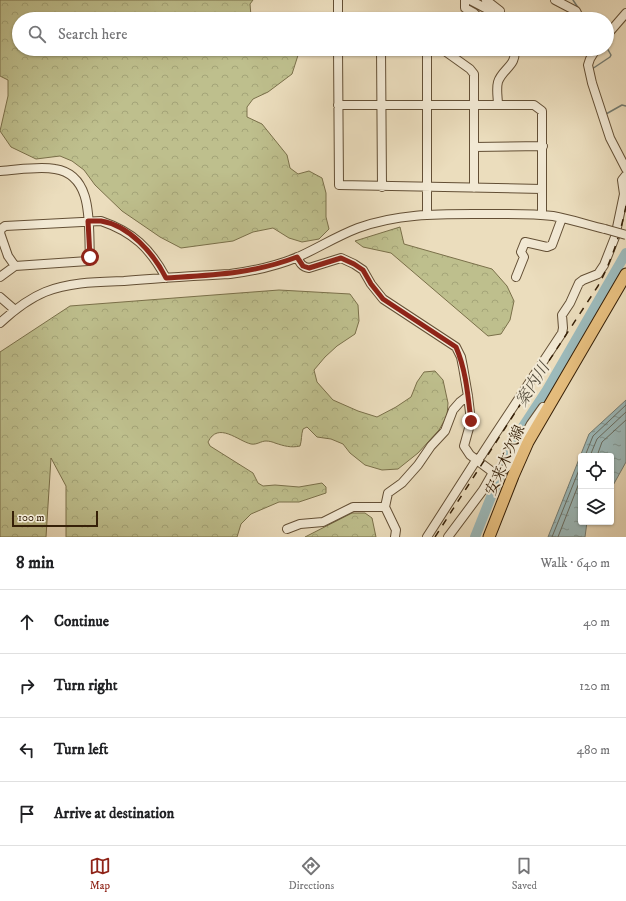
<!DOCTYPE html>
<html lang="en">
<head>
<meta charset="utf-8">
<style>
	body { margin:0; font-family:"IM FELL DW Pica","Noto Serif JP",serif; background:#f6f6f6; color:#202124 }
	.controls { position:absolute; right:12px; bottom:12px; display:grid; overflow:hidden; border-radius:4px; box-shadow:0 1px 3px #0004 }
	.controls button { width:36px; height:36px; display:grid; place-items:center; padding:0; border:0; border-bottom:1px solid #e0e0e0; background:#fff; color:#202124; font:20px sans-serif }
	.scale { position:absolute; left:12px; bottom:10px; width:86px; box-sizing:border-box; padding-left:4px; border:2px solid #362008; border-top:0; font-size:11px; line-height:14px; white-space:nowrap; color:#362008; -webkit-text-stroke:3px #f2e9d4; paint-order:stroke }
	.stop { position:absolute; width:12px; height:12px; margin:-9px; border:3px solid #8f2418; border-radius:50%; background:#fff }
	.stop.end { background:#8f2418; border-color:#fff; box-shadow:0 1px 4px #0008 }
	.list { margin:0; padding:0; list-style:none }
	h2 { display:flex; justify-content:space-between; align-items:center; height:52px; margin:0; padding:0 16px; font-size:17px }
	h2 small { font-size:13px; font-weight:400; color:#757577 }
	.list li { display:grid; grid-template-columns:26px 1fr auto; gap:12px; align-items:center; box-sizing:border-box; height:64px; padding:0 16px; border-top:1px solid #e0e0e0 }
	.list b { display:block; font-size:15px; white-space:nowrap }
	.list em { font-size:13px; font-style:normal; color:#757577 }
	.icon { flex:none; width:22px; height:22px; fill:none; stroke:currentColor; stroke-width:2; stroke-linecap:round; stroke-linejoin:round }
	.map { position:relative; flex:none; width:626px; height:537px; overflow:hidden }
	.search { position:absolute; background:#fff; box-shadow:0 1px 3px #0004; left:12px; right:12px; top:12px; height:44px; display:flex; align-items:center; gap:10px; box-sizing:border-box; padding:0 14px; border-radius:22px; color:#757577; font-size:15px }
	.sheet { height:308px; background:#fff }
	nav { display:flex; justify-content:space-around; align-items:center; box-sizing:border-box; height:56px; border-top:1px solid #e0e0e0; background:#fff; font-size:11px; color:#757577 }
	nav a { display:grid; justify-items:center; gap:2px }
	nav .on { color:#8f2418 }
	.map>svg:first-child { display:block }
	.forest { fill:url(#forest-crowns); stroke:#7a704a }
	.water { fill:url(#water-ripples); stroke:#737c73 }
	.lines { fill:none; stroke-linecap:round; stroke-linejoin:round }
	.shore { stroke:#696d62; stroke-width:1 }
	.stream { stroke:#737c73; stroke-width:1.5 }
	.river { stroke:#9cbabb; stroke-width:10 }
	.minor-casing { stroke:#634f35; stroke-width:10 }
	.major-casing { stroke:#362008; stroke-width:13 }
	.minor { stroke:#f2e9d4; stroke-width:8 }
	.major { stroke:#e6be7e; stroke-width:11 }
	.rail { stroke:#362008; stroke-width:1.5; stroke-dasharray:7 7; stroke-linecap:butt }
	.minor-bridge-casing { stroke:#634f35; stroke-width:10; stroke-linecap:butt }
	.minor-bridge { stroke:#f2e9d4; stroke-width:8 }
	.route { stroke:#8f2418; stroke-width:5 }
	.labels { text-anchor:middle; stroke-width:4; stroke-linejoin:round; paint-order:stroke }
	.street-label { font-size:15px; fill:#362008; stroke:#f2e9d4 }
	.water-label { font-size:16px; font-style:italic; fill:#554e3e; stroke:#f2e9d4 }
</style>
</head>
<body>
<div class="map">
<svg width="626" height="537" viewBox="0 0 626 537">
	<defs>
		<pattern id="forest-crowns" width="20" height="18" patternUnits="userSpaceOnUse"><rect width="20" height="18" fill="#bebf8d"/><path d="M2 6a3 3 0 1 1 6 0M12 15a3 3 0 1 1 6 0" fill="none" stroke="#a4a478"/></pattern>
		<pattern id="water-ripples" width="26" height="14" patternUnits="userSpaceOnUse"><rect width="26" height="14" fill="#9cbabb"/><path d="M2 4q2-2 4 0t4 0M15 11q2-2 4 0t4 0" fill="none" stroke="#809796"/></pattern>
	</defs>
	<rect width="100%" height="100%" fill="#ebddbd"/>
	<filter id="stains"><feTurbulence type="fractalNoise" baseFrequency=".005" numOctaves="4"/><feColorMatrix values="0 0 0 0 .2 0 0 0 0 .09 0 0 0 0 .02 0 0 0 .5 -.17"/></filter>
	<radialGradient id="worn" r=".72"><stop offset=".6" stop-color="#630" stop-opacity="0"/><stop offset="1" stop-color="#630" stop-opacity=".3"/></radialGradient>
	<!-- forest -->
	<path class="forest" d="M0 0H253L250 4 251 16 254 19H19V49H300L292 74 268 92 253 99 247 107V117L262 124 287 155 290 168 298 174 309 171 322 178 326 193V217L329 229 319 239 302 242 289 238 273 228 253 232 233 241 181 248 160 237 122 211 95 185 84 170 72 161 60 156 36 159 11 147 0 131 8 96V80L0 76Z
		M400 227 404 244 492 269 507 286 514 301 510 320 501 334 488 336 391 253 363 247 355 241Z
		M279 290 350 294 358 305 359 321 355 334 337 346 325 357 314 370 317 382 333 400 358 411 377 417 396 407 411 397 417 382 424 372 435 371 443 380 448 403 447 416 439 430 418 453 398 469 382 470 365 465 350 453 343 444 331 439 317 437 307 427 303 429C301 435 302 440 300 446 291 448 284 446 275 443 273 442 269 441 266 441 261 441 257 445 251 444 238 441 218 421 208 442L210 446 253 473 258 483 263 486 275 485 299 487 322 483 326 487V493L299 502H279L251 514 241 524 237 537H66V486L51 458 46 537H0V352L70 306Z
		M352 513H365L372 518 376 537H305Z"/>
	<!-- water -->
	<path class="water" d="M626 400V462L611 489V456H581V522H587L585 537H548L589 434Z"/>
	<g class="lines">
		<!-- shore -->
		<path class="shore" d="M585 456 593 436 626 405
			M590 456 597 439 626 412
			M597 456 602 442 626 420
			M552 537 581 465
			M558 537 581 478"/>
		<!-- stream -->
		<path class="stream" d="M573 0 579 9
			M580 12 586 19
			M592 69 610 57 611 55 607 48
			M606 114 622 105 626 106"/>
		<!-- river -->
		<path class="river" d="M475 537 513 442 547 390 626 253"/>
		<defs>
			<path id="minor" d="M338 0V19
				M465 0V8L474 13 480 19
				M470 0 506 19
				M486 0 500 11
				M555 0 576 11 578 15 577 19
				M565 19H575
				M607 35 626 13
				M338 49 339 185 542 189
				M381 49 382 187
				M427 49V215
				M442 49 470 69 474 74V188
				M596 49 590 59 588 65 592 83 610 138 626 169
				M338 105H534L542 111V215
				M498 105C498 98 496 89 498 82 502 69 518 65 514 49
				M474 147 543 146
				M0 171C18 170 38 166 55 169 95 175 88 227 90 257L88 261 15 266 0 277
				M297 257C300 263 302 267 309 268L341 258 354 264 363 270 371 284 383 299 456 347 461 357 463 367 468 396 471 421 464 446 470 455 490 470 493 474
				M15 266 8 256 0 233 1 229 5 226 101 221C133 232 150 248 166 278
				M516 277 524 257 521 252 525 242 547 247 552 245 562 218
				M0 297 15 310
				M0 323C13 311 28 299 45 292 70 282 98 282 124 281 159 278 195 276 230 274 254 271 276 266 298 257 318 248 337 236 358 228 399 213 440 214 483 214 506 214 530 213 553 216 570 219 588 225 605 229
				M287 529 300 524 323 522 353 507H385
				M395 537 396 530 385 507 388 493 402 483 418 465 431 446 445 431 453 410 460 402 468 396
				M427 537 475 462 481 456 494 436 562 333 563 328 562 315 570 303 579 283 583 280 598 274 604 265 615 237 624 194 622 180 626 175
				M448 537 483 490 491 476 505 469 508 466 531 424 543 407"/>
			<path id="major" d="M489 537 513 476 528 442 626 274"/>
		</defs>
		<!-- minor casing -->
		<use href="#minor" class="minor-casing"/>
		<!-- major casing -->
		<use href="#major" class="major-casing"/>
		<!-- minor -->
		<use href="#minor" class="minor"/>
		<!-- major -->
		<use href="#major" class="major"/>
		<!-- rail -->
		<path class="rail" d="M435 537 518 408 598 286C612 260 620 235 626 206"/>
		<defs>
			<path id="minor-bridge" d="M605 229 626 235"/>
		</defs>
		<!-- minor-bridge casing -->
		<use href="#minor-bridge" class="minor-bridge-casing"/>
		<!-- minor-bridge -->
		<use href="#minor-bridge" class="minor-bridge"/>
	</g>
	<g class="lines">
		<!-- route -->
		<path class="route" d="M90 257 88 221C92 221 97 221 101 221 129 225 154 254 166 278 213 275 252 274 297 257L303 266 309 268 341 258 354 264 363 270 371 284 383 299 456 347C466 370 468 396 471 421"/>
	</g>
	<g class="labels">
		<!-- street labels -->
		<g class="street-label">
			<text transform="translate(505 460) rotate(-66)" y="5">安来木次線</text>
		</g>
		<!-- water labels -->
		<g class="water-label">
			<text transform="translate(532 384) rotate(-58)" y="6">案内川</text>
		</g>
	</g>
	<rect width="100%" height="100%" filter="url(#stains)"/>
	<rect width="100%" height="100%" fill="url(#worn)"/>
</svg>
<div class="controls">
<button><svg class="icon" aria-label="locate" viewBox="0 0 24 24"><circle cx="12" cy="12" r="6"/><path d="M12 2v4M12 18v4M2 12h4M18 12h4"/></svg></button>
<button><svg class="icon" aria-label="layers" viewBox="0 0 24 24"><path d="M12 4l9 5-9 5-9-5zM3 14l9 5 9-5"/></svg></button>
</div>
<div class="scale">100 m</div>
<div class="stop" style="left:90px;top:257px"></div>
<div class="stop end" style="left:471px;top:421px"></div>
<div class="search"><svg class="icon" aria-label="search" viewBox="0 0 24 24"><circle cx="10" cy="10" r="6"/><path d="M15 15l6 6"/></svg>Search here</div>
</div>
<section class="sheet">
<h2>8 min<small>Walk · 640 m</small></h2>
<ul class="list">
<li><svg class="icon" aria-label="ahead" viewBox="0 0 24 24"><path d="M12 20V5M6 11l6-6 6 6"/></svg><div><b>Continue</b></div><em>40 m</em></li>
<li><svg class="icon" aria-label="right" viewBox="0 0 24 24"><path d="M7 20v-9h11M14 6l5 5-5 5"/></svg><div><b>Turn right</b></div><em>120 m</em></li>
<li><svg class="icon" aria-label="left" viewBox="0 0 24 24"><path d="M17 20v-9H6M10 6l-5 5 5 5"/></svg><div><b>Turn left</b></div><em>480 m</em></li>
<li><svg class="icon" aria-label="arrive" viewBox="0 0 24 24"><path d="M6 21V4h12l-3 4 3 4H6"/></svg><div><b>Arrive at destination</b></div></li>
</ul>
</section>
<nav>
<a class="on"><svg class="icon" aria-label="map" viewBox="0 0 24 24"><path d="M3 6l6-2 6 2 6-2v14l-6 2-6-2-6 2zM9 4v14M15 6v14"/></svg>Map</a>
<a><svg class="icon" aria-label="directions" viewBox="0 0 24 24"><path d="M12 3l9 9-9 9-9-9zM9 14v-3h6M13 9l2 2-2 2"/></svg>Directions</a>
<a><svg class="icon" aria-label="saved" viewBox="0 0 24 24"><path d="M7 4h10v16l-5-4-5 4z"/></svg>Saved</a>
</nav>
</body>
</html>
